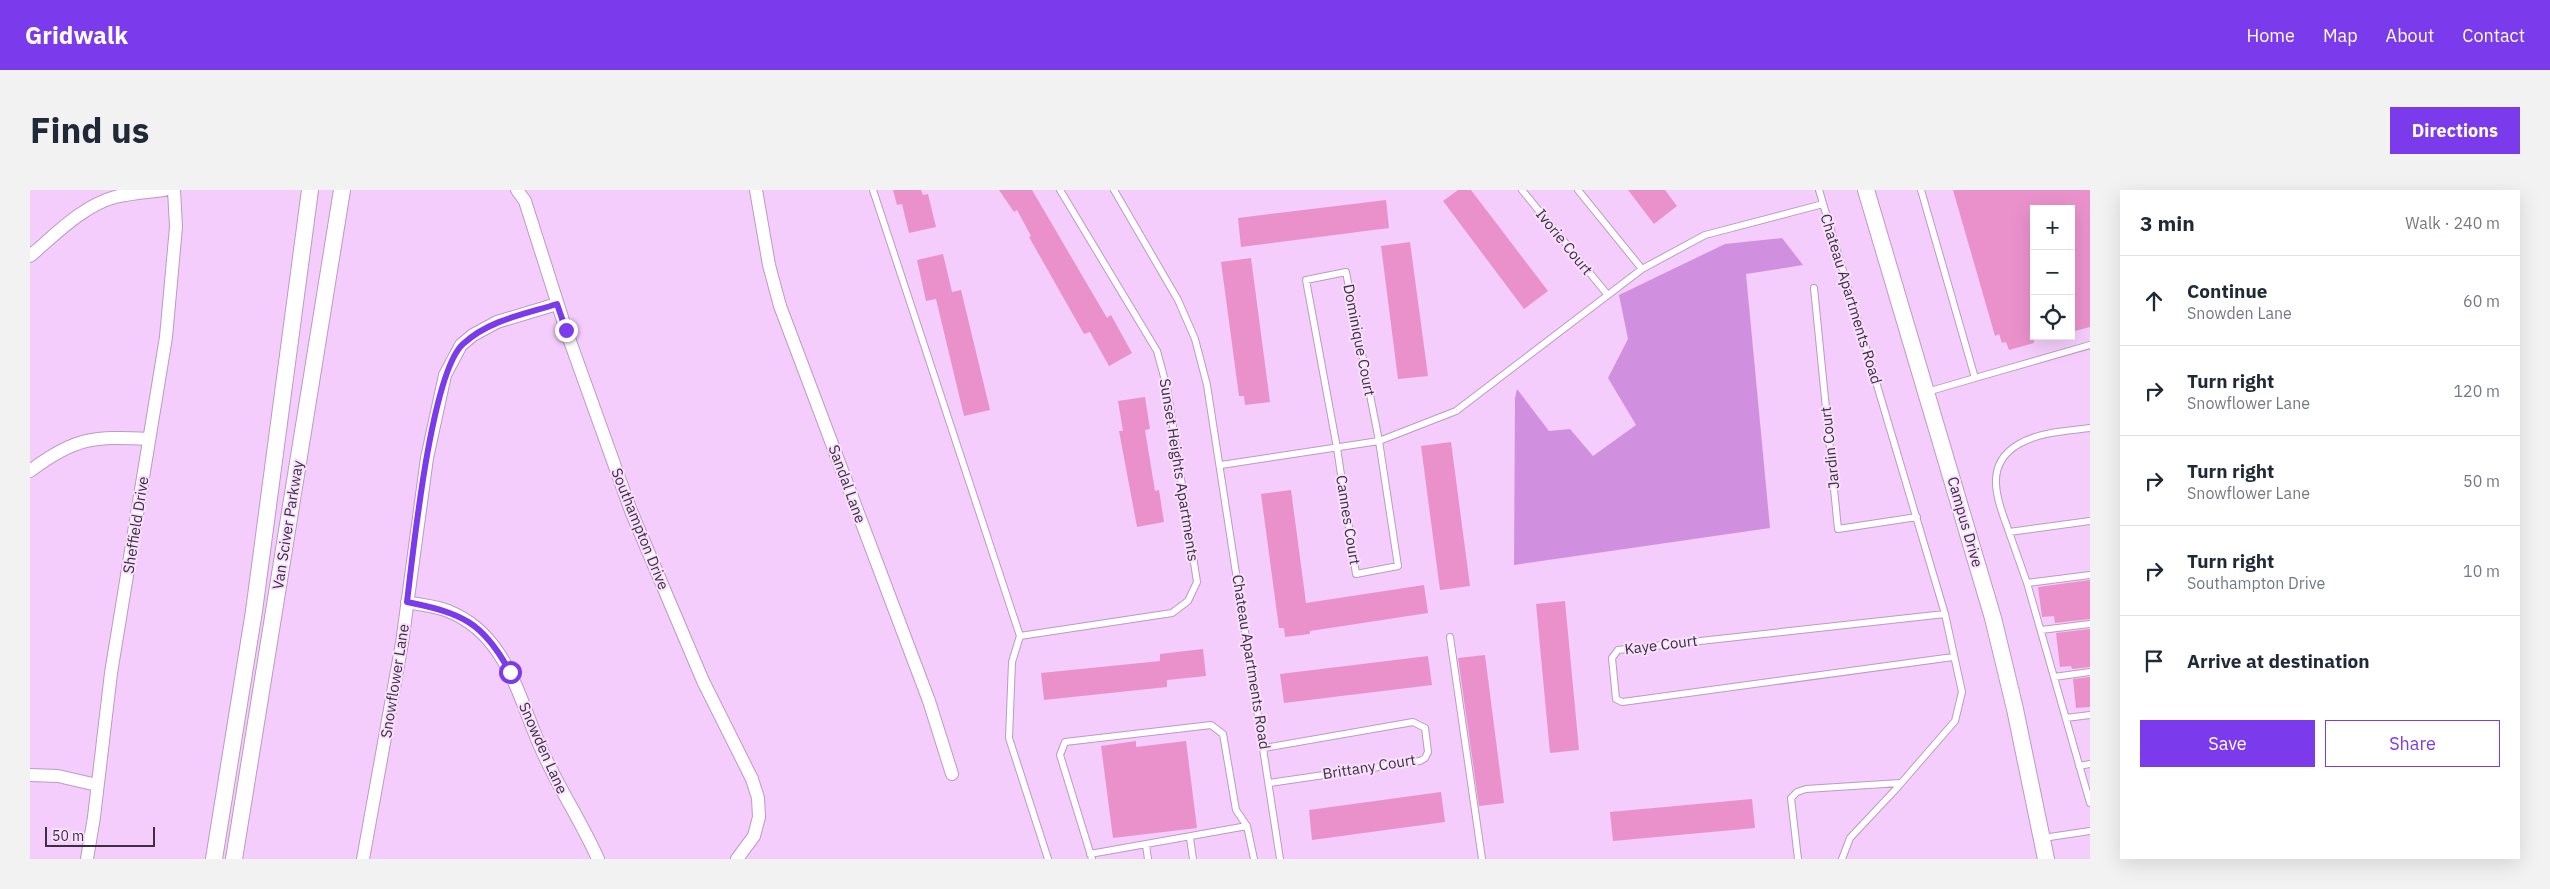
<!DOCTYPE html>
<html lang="en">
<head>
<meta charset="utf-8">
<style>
	body { margin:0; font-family:"IBM Plex Sans",sans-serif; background:#f2f2f3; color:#1f2937 }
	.controls { position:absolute; right:15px; top:15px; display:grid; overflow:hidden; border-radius:0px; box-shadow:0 5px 20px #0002 }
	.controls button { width:45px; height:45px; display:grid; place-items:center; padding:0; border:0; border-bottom:1px solid #e0e1e3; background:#fff; color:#1f2937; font:25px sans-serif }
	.scale { position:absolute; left:15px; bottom:12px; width:110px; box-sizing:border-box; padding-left:5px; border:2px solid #3d2e40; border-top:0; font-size:14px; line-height:18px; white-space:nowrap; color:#3d2e40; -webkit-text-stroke:4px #f8e1fd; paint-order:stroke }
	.stop { position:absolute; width:15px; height:15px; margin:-11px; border:4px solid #7c3aed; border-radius:50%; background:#fff }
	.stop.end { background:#7c3aed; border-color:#fff; box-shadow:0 1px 5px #0008 }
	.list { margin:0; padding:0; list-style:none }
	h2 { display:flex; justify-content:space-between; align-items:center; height:65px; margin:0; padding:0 20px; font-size:21px }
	h2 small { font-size:16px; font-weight:400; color:#747a83 }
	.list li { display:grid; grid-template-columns:32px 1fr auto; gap:15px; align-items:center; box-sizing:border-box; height:90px; padding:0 20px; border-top:1px solid #e0e1e3 }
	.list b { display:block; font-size:19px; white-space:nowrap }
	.list p { margin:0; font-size:16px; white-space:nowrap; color:#747a83 }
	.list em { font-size:16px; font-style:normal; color:#747a83 }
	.actions { display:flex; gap:10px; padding:15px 20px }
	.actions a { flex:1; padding:11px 0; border:1px solid #7c3aed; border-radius:0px; text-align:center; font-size:18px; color:#7c3aed }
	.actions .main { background:#7c3aed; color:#fff }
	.icon { flex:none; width:28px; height:28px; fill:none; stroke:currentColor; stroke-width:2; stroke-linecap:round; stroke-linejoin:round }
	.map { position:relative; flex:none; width:2060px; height:669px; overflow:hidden; border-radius:0px }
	header { display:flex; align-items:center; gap:30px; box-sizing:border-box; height:70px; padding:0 25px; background:#7c3aed; color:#fff }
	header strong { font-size:24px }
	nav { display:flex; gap:28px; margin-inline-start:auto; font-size:18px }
	.intro { display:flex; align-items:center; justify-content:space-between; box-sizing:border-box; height:120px; padding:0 30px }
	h1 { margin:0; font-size:35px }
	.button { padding:12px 22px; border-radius:0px; background:#7c3aed; color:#fff; font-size:18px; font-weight:700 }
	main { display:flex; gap:30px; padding:0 30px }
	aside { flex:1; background:#fff; border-radius:0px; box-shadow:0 5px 20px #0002 }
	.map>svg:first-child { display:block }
	.green { fill:#d190df }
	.building { fill:#ea91cc }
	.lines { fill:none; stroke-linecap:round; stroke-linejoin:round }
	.service-casing { stroke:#bd99c5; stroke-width:8 }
	.minor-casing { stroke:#bd99c5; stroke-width:14 }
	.tertiary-casing { stroke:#bd99c5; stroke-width:18 }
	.service { stroke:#fff; stroke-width:6 }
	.minor { stroke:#fff; stroke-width:12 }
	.tertiary { stroke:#fff; stroke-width:16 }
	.route { stroke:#7c3aed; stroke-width:6 }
	.labels { text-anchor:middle; stroke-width:4; stroke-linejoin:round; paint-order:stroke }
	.street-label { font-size:15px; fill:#3d2e40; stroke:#f8e1fd }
</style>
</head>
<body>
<header>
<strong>Gridwalk</strong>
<nav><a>Home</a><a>Map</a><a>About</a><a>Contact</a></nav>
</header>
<div class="intro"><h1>Find us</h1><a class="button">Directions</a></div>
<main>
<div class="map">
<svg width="2060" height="669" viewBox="0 0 2060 669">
	<rect width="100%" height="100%" fill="#f4cdfc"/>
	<!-- green -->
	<path class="green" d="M1752 48 1773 75 1716 84 1740 338 1484 375 1485 208 1487 199 1519 241 1540 239 1563 266 1606 235 1578 188 1598 149 1589 105 1695 54Z"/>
	<!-- building -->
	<path class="building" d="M863 0H891L893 5 898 4 906 37 879 43 872 14 867 15Z
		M969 0H1002L1077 128 1081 125 1102 163 1079 176 1060 142 1054 144 999 47 1001 46 987 20 984 22Z
		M1428 0H1441L1518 101 1494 119 1413 11Z
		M1598 0H1635L1647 16 1624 34Z
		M1923 0H2060V137L2041 142V19H2004V153L1979 160 1976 152 1972 153 1969 144 1965 146Z
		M1356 10 1359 38 1211 57 1208 28Z
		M1380 52 1398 186 1368 189 1351 56Z
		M913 64 922 102 931 100 960 220 934 226 906 109 896 111 887 70Z
		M1221 68 1240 212 1215 215 1214 206H1209L1191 72Z
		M1115 207 1120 239 1115 240 1125 301 1129 300 1134 332 1107 337 1089 241H1093L1088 211Z
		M1421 252 1440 396 1410 400 1391 256Z
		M1261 300 1276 413 1394 395 1398 423 1280 441V444L1255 447 1254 438H1249L1231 304Z
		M2060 390V429L2025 433 2024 426 2012 427 2008 397Z
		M1535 411 1549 560 1520 563 1506 414Z
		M2060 439V477L2042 479 2041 476 2030 477 2026 443Z
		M1173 459 1176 486 1137 490V497L1014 510 1011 483 1130 471V464Z
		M1455 465 1474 613 1449 616 1428 468Z
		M1398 466 1402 495 1254 513 1250 484Z
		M2060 487V517L2046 518 2043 489Z
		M1106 551V557L1156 551 1167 638 1083 648 1071 556Z
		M1411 602 1415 632 1282 650 1279 620Z
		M1722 609 1725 638 1583 651 1580 622Z"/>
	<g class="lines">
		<defs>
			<path id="service" d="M843 0 990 446 982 472 979 548 1018 669
				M1084 0 1148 110 1165 149 1177 195 1250 669
				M1492 0 1577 104
				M1548 0 1612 79
				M1789 0 1915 424 1932 502 1925 531 1866 599 1820 648 1812 669
				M1891 0 1945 188 1897 202
				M1316 82 1349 251 1368 376 1326 384 1307 258 1276 90Z
				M1784 98 1808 339 1887 327
				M1945 188 2060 155
				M1191 275 1349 251 1426 221 1612 79 1675 45 1793 14
				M1979 342 2060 331
				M2060 385 1997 393 2060 613
				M1997 393C1991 376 1985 359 1979 342 1968 311 1952 275 1989 254 2009 242 2037 241 2060 238
				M1915 424 1588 460 1582 468 1586 509 1592 512 1600 511 1923 467
				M2011 440 2060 434
				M990 446 1142 423 1158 411 1167 392 1137 198 1127 161 1030 0
				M1420 447 1452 669
				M2024 487 2060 482
				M2036 528 2060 525
				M1234 558 1383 532 1395 538 1398 562 1395 568 1390 571 1239 593
				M2049 576 2060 574
				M1160 648 1163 669
				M2013 648 2060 641
				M1116 655 1118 669
				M1060 664 1217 636
				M1062 669 1030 565 1035 552 1181 535 1193 544 1206 620 1217 636 1224 669
				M1768 669 1761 608 1767 602 1776 599 1870 593"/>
			<path id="minor" d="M487 0 495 11 536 140 601 321 673 491 722 589 728 608 729 627 724 646 707 669
				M726 0 739 75 750 116 899 511 922 584
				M0 66C25 45 52 16 85 7 101 3 118 2 134 0
				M0 281C45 247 64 246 119 249
				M377 412C390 415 406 416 418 421 479 445 489 512 514 565 530 600 552 633 568 669
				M0 585 28 586 67 595
				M57 669 64 627 81 483 136 147 146 37 144 0
				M333 669 372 453 397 268 415 185 431 155 443 145 467 132 527 114"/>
			<path id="tertiary" d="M1836 0 1963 428 1985 519 2016 669
				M184 669 224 421 280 0
				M204 669 312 0"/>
		</defs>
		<!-- service casing -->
		<use href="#service" class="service-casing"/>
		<!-- minor casing -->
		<use href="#minor" class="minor-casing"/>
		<!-- tertiary casing -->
		<use href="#tertiary" class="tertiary-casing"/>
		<!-- service -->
		<use href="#service" class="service"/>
		<!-- minor -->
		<use href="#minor" class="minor"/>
		<!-- tertiary -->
		<use href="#tertiary" class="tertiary"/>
	</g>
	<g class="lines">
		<!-- route -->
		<path class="route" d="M480 482C453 432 432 423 377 412 383 363 401 183 433 154 459 130 495 124 527 114L536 140"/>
	</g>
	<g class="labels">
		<!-- street labels -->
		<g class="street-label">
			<text transform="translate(1534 52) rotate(51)" y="5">Ivorie Court</text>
			<text transform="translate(1821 109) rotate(73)" y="5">Chateau Apartments Road</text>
			<text transform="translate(1329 150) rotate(79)" y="5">Dominique Court</text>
			<text transform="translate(1800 258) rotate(-96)" y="5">Jardin Court</text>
			<text transform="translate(1149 280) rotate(81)" y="5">Sunset Heights Apartments</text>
			<text transform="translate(817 294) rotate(70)" y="5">Sandal Lane</text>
			<text transform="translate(1318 330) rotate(81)" y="5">Cannes Court</text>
			<text transform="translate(1935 332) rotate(74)" y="5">Campus Drive</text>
			<text transform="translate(106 335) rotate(-81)" y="5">Sheffield Drive</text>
			<text transform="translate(258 335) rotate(-81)" y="5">Van Sciver Parkway</text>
			<text transform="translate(610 339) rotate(68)" y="5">Southampton Drive</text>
			<text transform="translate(1631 455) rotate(-7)" y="5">Kaye Court</text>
			<text transform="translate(1221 472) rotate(81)" y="5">Chateau Apartments Road</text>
			<text transform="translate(365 491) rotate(-81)" y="5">Snowflower Lane</text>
			<text transform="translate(513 558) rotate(66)" y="5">Snowden Lane</text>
			<text transform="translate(1339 577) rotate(-9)" y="5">Brittany Court</text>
		</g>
	</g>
</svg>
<div class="controls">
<button>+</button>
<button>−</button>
<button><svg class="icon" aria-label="locate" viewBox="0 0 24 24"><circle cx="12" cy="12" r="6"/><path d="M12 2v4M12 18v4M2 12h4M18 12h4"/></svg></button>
</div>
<div class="scale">50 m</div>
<div class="stop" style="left:480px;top:482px"></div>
<div class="stop end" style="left:536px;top:140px"></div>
</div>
<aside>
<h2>3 min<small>Walk · 240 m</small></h2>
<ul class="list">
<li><svg class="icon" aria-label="ahead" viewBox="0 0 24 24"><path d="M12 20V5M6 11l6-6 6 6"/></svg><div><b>Continue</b><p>Snowden Lane</p></div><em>60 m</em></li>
<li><svg class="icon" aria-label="right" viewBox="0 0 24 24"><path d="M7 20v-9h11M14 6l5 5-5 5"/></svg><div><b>Turn right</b><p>Snowflower Lane</p></div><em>120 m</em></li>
<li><svg class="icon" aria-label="right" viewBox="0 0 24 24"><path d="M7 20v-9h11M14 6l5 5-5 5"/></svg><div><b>Turn right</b><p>Snowflower Lane</p></div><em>50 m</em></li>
<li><svg class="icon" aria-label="right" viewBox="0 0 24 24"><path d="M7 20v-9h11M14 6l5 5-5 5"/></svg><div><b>Turn right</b><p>Southampton Drive</p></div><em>10 m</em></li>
<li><svg class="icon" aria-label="arrive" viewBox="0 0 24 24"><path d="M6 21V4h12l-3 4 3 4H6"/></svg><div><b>Arrive at destination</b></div></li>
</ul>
<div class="actions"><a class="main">Save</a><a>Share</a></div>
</aside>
</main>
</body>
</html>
